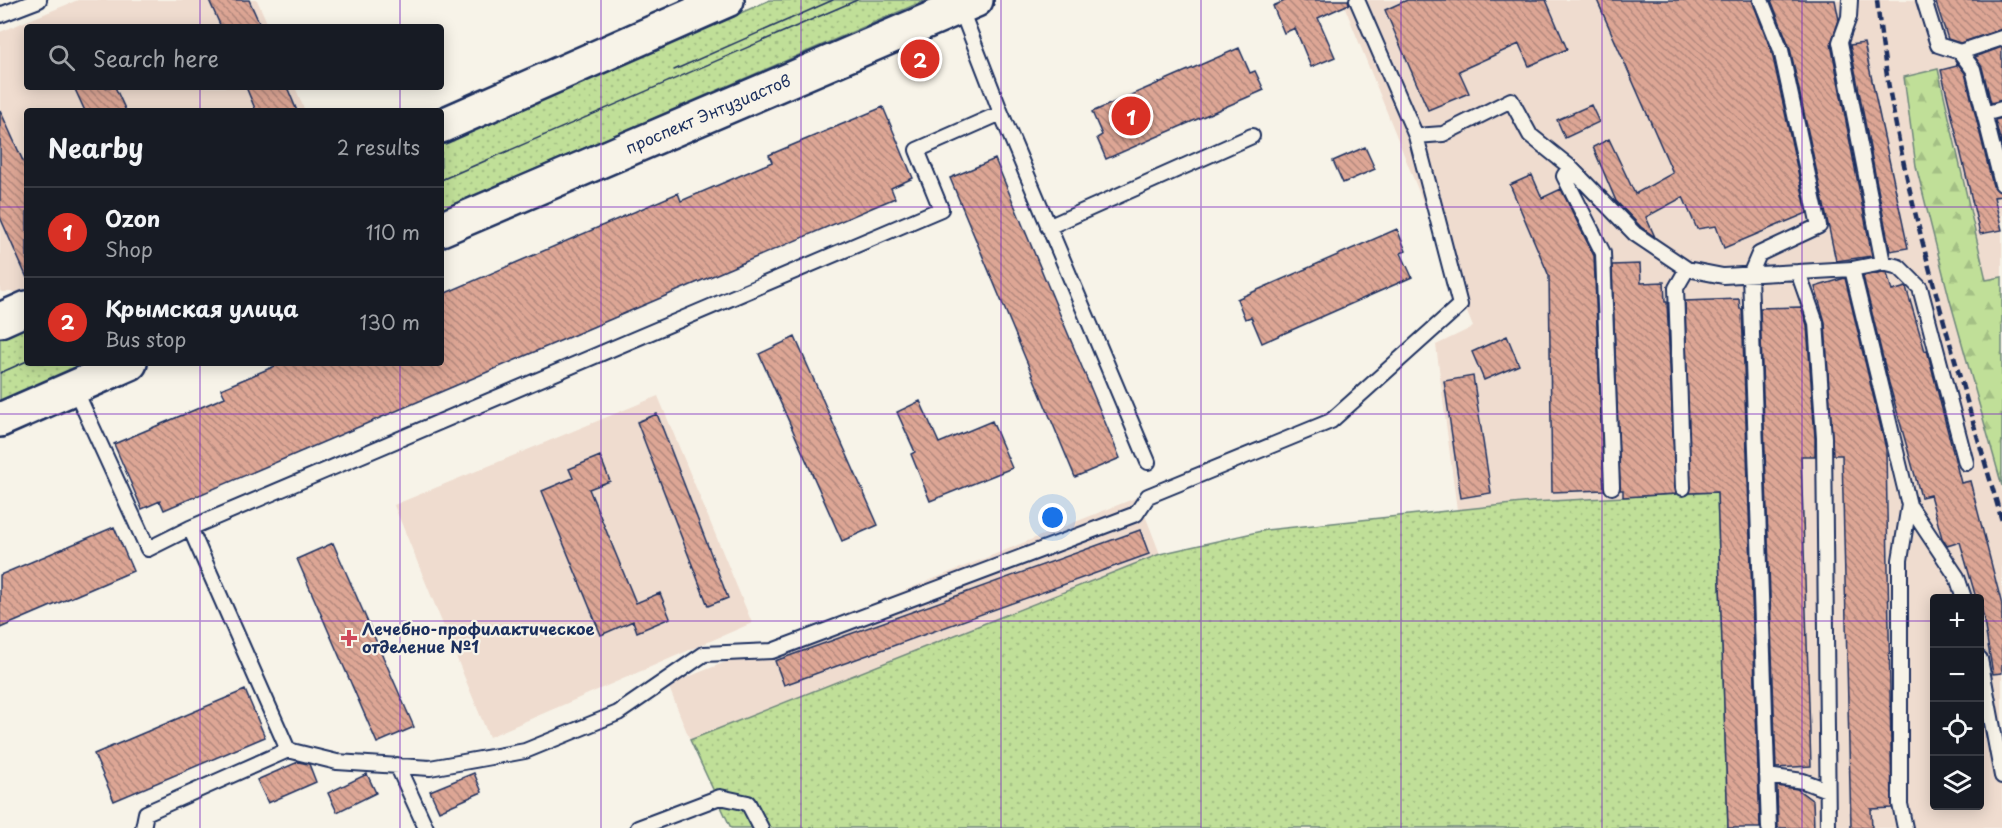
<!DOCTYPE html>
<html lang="en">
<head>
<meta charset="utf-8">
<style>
	body { margin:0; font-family:"Playpen Sans",sans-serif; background:#20242c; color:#f1f3f6 }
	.controls { position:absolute; right:18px; bottom:18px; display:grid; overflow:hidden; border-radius:6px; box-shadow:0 3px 15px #0003 }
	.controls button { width:54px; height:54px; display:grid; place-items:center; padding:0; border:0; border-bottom:2px solid #363941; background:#171b24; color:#f1f3f6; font:30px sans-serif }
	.you { position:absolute; left:1053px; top:518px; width:21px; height:21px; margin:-15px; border:4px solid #fff; border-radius:50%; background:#1a73e8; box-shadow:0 0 0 9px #1a73e833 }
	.badge { display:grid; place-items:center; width:39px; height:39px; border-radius:50%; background:#d93025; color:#fff; font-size:20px; font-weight:700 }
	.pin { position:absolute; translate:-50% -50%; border:3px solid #fff; box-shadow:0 2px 6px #0006 }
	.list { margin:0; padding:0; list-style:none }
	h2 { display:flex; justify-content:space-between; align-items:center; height:78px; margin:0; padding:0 24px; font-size:26px }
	h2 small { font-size:20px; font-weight:400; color:#9ea1a6 }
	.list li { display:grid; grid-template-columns:39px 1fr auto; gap:18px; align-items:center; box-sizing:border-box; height:90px; padding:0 24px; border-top:2px solid #363941 }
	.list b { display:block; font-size:22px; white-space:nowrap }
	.list p { margin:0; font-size:20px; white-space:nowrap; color:#9ea1a6 }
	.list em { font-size:20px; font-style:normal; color:#9ea1a6 }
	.icon { flex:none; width:33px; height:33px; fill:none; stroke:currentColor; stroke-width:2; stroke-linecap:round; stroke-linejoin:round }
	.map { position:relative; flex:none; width:2002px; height:828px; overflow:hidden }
	.search { position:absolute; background:#171b24; box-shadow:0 3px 15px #0003; left:24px; top:24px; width:420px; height:66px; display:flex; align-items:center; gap:15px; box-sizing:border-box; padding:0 21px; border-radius:6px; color:#9ea1a6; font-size:22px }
	.panel { position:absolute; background:#171b24; box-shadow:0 3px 15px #0003; left:24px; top:108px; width:420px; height:258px; border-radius:6px }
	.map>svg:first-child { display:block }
	.built { fill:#efdccf; fill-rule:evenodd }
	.grass { fill:url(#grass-dots); stroke:#6e877b; stroke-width:1.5 }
	.forest { fill:url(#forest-firs); stroke:#6e877b; stroke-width:1.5 }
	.building { fill:url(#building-back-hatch); stroke:#1b2f5e; stroke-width:1.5 }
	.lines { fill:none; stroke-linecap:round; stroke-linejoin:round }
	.service-casing { stroke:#1b2f5e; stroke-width:18 }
	.secondary-casing { stroke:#1b2f5e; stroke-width:38 }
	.service { stroke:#f7f3e8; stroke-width:14 }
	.secondary { stroke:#f7f3e8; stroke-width:33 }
	.tram { stroke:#1b2f5e; stroke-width:1.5 }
	.rail { stroke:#1b2f5e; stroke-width:4.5; stroke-dasharray:9 4.5; stroke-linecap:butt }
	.grid { fill:none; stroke:#7b2cbf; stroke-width:1.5; stroke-opacity:0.55 }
	.poi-dot { fill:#d1495b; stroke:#f7f3e8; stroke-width:2 }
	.labels { text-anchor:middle; stroke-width:4.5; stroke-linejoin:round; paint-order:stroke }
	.street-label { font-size:16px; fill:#1b2f5e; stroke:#f7f3e8 }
	.poi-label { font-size:16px; font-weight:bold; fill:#1b2f5e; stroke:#f7f3e8; text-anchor:start }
</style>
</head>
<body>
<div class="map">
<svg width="2002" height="828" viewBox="0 0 2002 828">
	<defs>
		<pattern id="grass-dots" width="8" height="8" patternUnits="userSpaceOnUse" patternTransform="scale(1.5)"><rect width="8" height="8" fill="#c0df98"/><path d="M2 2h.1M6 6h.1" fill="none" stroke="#a4c085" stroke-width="1.8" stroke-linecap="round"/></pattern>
		<pattern id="forest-firs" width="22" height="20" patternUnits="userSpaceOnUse" patternTransform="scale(1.5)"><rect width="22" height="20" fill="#c0df98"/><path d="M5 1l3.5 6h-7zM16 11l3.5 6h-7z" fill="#a4c085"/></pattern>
		<pattern id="building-back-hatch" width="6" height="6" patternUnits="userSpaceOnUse" patternTransform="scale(1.5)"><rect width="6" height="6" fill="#dda695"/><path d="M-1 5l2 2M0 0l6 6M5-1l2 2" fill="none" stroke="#b2887d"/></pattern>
	</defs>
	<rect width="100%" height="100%" fill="#f7f3e8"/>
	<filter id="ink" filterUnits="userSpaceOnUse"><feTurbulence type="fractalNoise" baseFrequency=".0167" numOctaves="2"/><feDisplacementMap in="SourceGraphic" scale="12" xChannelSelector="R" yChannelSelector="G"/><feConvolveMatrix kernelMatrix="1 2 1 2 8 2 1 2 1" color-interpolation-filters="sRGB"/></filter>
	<g filter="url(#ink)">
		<!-- built -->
		<path class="built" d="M78 0H257L269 27H27V87H295L305 111H27V288L17 292H2L0 291V32Z
			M1342 0H1597L1697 229 1716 226 1778 199 1716 0H2002V277L1986 281 1938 70 1949 297 2002 486V828H1728L1717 492 1532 502 1457 510 1436 345 1473 327ZM1934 598H1980V806H1934Z
			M658 396 752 623 489 737 394 505Z
			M1138 497 1160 554 690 740 668 685Z"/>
		<!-- grass -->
		<path class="grass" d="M770 0H926L441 210V145Z
			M27 327V363H88L0 401V339Z
			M1717 492 1728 828H731L690 740 1160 554 1266 530 1532 502Z"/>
		<!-- forest -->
		<path class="forest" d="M1938 69 1986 280 2002 277V486L1949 297 1916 166 1904 77Z"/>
		<!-- building -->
		<path class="building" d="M209 0H249L261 27H221Z
			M1287 0H1348L1349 4 1318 18 1335 57 1311 67 1295 28 1284 33 1273 6Z
			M1407 0H1546L1567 49 1529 66 1519 44 1459 71 1469 93 1428 110 1385 10Z
			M1597 0H1752L1772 53 1807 213 1724 248 1716 226 1697 229 1683 197 1646 217 1655 237 1641 227 1616 201 1593 147 1609 139 1635 194 1673 173Z
			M1771 0H1835L1839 20 1831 44 1872 256 1836 261 1790 48Z
			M1935 0H2002V29L1960 43 1948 39Z
			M1864 43 1908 248 1890 251 1850 45Z
			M2002 47V100L1991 103 1982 67 1975 57Z
			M1239 48 1250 73 1255 71 1264 90 1106 159 1097 138 1102 135 1092 112Z
			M1955 60 1965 73 1993 186 2002 193V196L1994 197 2002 230 1980 234 1941 70 1957 66Z
			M74 87H115L126 111H85Z
			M246 87H287L297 111H256Z
			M1591 105 1599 122 1565 138 1557 120Z
			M883 107 913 178 891 188 895 198 164 510 160 501 142 509 114 444 225 397 221 389 282 363H441V295L678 193 681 201 772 162 769 155Z
			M0 110 27 170V278L0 217Z
			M2002 118V147L1995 120Z
			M1365 147 1375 169 1343 183 1333 161Z
			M995 159 1120 458 1075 477 950 178Z
			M1532 175 1542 198 1561 189 1594 256 1604 490 1552 492 1549 276 1510 185Z
			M1397 229 1406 251 1401 253 1412 277 1262 343 1251 317 1245 319 1237 299Z
			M1640 264 1641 283 1664 282 1665 302H1667L1676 494 1623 497V490H1620L1612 265Z
			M1883 272 1887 273 1892 291 1906 287 1925 351 1927 350 1961 483 1970 481 2002 605V673L1993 674 1980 598H1976L1960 542 1947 546 1942 538 1930 495 1921 497 1889 383 1863 276Z
			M1845 278 1886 449 1892 808 1871 809 1872 828H1851L1842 455H1833L1825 322 1815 287Z
			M1739 299 1740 309H1742L1760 828H1728L1717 492 1690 493 1685 301Z
			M1801 307 1807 325 1815 438V456H1801L1811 766 1776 768 1760 308Z
			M1507 336 1519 365 1484 380 1472 352Z
			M795 337 878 525 842 541 759 354Z
			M1473 376 1491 493 1461 498 1444 381Z
			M920 401 939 443 992 421 1012 468 930 501 911 454 915 452 897 412Z
			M657 414 728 598 708 606 637 422Z
			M600 456 610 481 589 489 636 603 660 593 670 618 637 632 633 621 601 635 542 491 573 478 569 469Z
			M114 527 133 571 0 628V575Z
			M1140 530 1149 554 784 685 775 661Z
			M333 543 414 727 377 743 297 559Z
			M245 690 265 737 114 801 94 754Z
			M298 762 309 764 316 782 268 803 257 780Z
			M474 773 482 792 439 811 430 791Z
			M367 774 376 793 337 812 328 793Z
			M1777 786 1797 789 1813 801 1814 828H1778Z"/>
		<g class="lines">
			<defs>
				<path id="service" d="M1761 0 1781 50 1819 226 1759 254 1750 275 1769 828
					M1924 0 1938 45 1960 52 1973 69 2002 184
					M960 7 1001 113 1148 462
					M0 15 39 0
					M1960 52 2002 38
					M1984 114 2002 109
					M1416 136 1443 134 1511 100 1530 135 1570 167 1635 234 1687 269 1723 276 1798 272 1816 323 1824 438 1828 828
					M1570 167 1564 176 1603 253 1612 487
					M1048 227 1252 136
					M1883 263 1899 267 1920 288 1966 463
					M1852 269 1909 505 1957 577 1964 598
					M1798 272 1852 269 1883 263 1840 42 1849 17 1850 0
					M74 387 148 549 190 528 941 209 917 150 1001 113
					M1683 488 1676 288 1687 269
					M1980 659 2002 776
					M288 750 337 762 430 768 525 751 618 713 704 654 772 651 1136 514 1148 496 1331 421 1460 305 1416 136 1357 0
					M397 765 426 828
					M1767 776 1803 781 1827 790
					M143 828 146 813 288 750 190 528
					M638 828 720 797 748 803 761 828
					M1905 828 1900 804V560L1909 505"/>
				<path id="secondary" d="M441 126 727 0
					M441 229 976 0
					M0 320 27 308
					M0 420 130 363"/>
			</defs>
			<!-- service casing -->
			<use href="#service" class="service-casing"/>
			<!-- secondary casing -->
			<use href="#secondary" class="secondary-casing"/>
			<!-- service -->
			<use href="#service" class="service"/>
			<!-- secondary -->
			<use href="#secondary" class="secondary"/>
			<!-- tram -->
			<path class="tram" d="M674 70 833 0
				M441 180 857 0
				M0 373 27 361"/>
			<!-- rail -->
			<path class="rail" d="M1877 0C1895 177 1953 350 2002 521"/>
		</g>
	</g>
	<!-- grid -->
	<path class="grid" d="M200 0V27M400 0V27M601 0V828M801 0V828M1001 0V828M1201 0V828M1401 0V828M1602 0V828M1802 0V828M200 87V111M400 87V111M0 207H27M441 207H2002M200 363V828M400 363V828M0 414H2002M0 621H1934M1980 621H2002"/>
	<!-- markers -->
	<path class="poi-dot" d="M346 629h6v6h6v6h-6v6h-6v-6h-6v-6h6z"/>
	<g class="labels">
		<!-- street labels -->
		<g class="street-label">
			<text transform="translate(708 114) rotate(-23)" y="6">проспект Энтузиастов</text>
		</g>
		<!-- poi labels -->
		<g class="poi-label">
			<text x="362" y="635">Лечебно-профилактическое<tspan x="362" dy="18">отделение №1</tspan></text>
		</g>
	</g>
</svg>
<div class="controls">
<button>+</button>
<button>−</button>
<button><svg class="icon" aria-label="locate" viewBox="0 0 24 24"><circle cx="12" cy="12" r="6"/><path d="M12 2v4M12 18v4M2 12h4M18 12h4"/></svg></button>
<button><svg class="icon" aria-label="layers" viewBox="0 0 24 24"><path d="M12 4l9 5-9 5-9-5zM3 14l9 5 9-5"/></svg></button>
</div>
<div class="you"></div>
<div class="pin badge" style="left:1131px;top:116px">1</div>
<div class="pin badge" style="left:920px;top:59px">2</div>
<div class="search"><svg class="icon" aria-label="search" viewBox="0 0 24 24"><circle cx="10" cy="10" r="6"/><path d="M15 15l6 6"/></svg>Search here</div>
<section class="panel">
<h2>Nearby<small>2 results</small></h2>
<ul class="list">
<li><span class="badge">1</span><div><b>Ozon</b><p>Shop</p></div><em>110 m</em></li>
<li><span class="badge">2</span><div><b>Крымская улица</b><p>Bus stop</p></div><em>130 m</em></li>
</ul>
</section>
</div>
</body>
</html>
